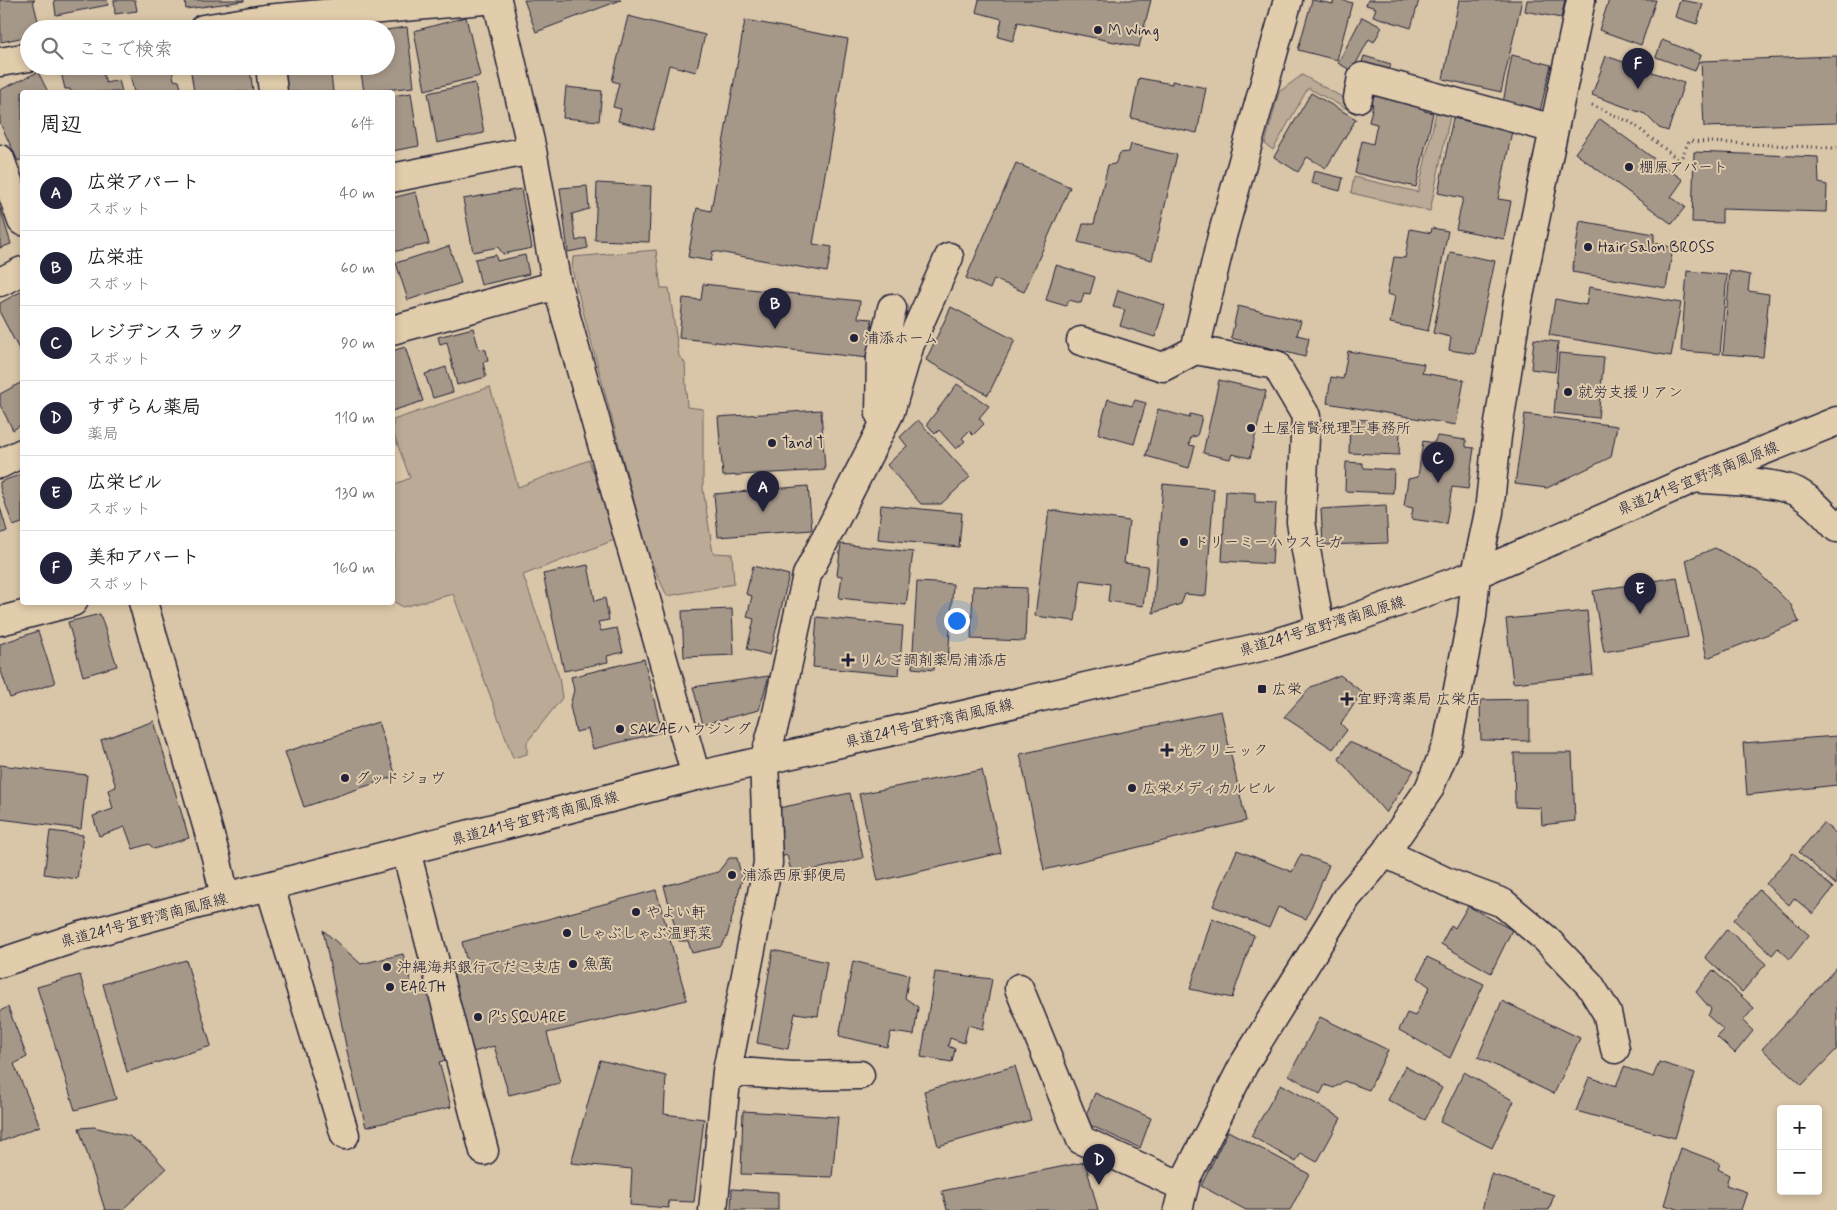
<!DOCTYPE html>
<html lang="ja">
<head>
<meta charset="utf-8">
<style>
	body { margin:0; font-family:Mynerve,"Klee One",sans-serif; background:#f2f2f2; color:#202124 }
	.controls { position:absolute; right:15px; bottom:15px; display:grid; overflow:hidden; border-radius:5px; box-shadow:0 2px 8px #0003 }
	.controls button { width:45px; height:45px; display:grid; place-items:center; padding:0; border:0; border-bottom:1px solid #e0e0e0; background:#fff; color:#202124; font:25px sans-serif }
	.you { position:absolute; left:956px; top:620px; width:18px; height:18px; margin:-12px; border:4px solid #fff; border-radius:50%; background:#1a73e8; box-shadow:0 0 0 8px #1a73e833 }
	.badge { display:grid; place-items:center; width:32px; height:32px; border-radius:50%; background:#22223b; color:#fff; font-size:16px; font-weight:700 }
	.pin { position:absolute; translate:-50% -41px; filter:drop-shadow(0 1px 2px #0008) }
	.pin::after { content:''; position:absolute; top:26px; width:18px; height:15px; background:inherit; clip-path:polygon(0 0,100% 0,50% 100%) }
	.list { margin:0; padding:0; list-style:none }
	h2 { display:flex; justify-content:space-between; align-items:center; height:65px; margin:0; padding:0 20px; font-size:21px }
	h2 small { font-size:16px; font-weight:400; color:#757577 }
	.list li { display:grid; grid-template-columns:32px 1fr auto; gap:15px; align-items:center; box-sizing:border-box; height:75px; padding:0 20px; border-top:1px solid #e0e0e0 }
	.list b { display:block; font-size:19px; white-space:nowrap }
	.list p { margin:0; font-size:16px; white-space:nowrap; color:#757577 }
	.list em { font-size:16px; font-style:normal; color:#757577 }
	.icon { flex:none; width:28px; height:28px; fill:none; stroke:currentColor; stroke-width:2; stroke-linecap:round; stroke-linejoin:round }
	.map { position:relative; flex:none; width:1837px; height:1210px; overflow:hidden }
	.search { position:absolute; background:#fff; box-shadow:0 2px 8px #0003; left:20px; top:20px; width:375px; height:55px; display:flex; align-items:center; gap:12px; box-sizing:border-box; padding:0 18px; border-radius:28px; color:#757577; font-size:19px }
	.panel { position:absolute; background:#fff; box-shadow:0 2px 8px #0003; left:20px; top:90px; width:375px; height:515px; border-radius:5px }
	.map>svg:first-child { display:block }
	.green { fill:#bbaa95; stroke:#6e6668 }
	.building { fill:#a69889; stroke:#22223b }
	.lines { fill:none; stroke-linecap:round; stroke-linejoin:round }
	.minor-casing { stroke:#22223b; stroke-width:31 }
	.major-casing { stroke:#22223b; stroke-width:31 }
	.path { stroke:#22223b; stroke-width:3; stroke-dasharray:1 4; stroke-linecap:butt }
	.minor { stroke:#e1ccab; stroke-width:28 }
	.major { stroke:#e1ccab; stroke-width:28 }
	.poi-dot { fill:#22223b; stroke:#e1ccab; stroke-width:2 }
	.labels { text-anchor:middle; stroke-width:4; stroke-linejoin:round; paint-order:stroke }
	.poi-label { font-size:15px; fill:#22223b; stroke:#e1ccab; text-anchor:start }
	.street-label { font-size:15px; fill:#22223b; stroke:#e1ccab }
</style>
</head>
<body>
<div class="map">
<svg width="1837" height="1210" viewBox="0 0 1837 1210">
	<rect width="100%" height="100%" fill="#d9c5a7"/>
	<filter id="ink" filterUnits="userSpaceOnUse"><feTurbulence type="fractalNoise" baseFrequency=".02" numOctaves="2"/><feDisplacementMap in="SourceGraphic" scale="10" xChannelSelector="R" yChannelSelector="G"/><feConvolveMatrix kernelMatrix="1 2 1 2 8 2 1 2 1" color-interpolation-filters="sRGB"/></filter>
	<g filter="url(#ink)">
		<!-- green -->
		<path class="green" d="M1302 75 1360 107 1356 114 1308 88 1273 150 1265 144 1279 92Z
			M1436 113 1450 116 1430 211 1351 193 1354 177 1418 192Z
			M656 250 661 288H669L679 356 685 363 687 407 703 409V489L713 553 732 554 734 584 667 596 649 557 572 270 573 257Z
			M490 387 518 487 589 460 617 539 523 575 559 677 562 698 527 742V754L513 758 453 594 403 607 393 601V485L410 478 393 432V420Z"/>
		<!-- building -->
		<path class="building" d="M0 0H35L33 1 40 29H29V36L1 42Z
			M54 0H107L108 5 56 15Z
			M114 0H135L137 11 115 14Z
			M185 0H244V1L186 9Z
			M524 0H621L536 32Z
			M979 0H1151L1139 47 1018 22 1013 41 998 37 1002 19 976 12Z
			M1312 0 1333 4 1334 0H1342L1352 3 1337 60 1298 50Z
			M1368 0H1419L1411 28 1373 16 1376 8 1366 5Z
			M1459 0H1522L1501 92 1443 79Z
			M1527 0H1565L1561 18 1525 11Z
			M1609 0H1656L1641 45 1599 30Z
			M1680 0 1703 4 1697 24 1675 17Z
			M628 16 705 35 696 72 669 65 653 130 618 121 621 109 613 107 619 83 612 81Z
			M466 17 480 76 425 90 414 31Z
			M1362 17 1382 27 1374 42 1369 39 1352 71 1338 63Z
			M745 20 848 39 813 244 832 247 827 272 713 251 711 261 688 257 697 208 711 211Z
			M407 27 414 87 364 92 360 66H386V30Z
			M1662 40 1701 55 1695 71 1656 57Z
			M1512 55 1551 65 1540 111 1503 103Z
			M1364 56 1391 64 1387 77 1360 69Z
			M1606 56 1684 83 1668 131 1659 128 1645 114 1592 95Z
			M1837 56V123L1704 127 1701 61Z
			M79 66H89L91 73 102 70 106 83 119 80 122 92H71L70 89H65L61 72Z
			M128 66H171L174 80 179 81 182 92H134Z
			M190 66H243L250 69 253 92H194Z
			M281 66H330L333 92H284Z
			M38 72 48 92H22V159L18 161 0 123V90Z
			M1139 78 1172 84V81L1206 88 1197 133 1131 118Z
			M475 83 484 133 437 143 428 93Z
			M566 87 602 91 599 121 563 118Z
			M1369 89 1426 102 1424 111 1433 113 1416 187 1355 173 1362 141 1373 144 1377 124 1369 122 1373 104 1366 102Z
			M411 93 419 146 392 151V96Z
			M1311 93 1356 119 1326 168 1307 157 1298 172 1274 157Z
			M1453 118 1512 131 1498 199 1511 201 1504 239 1456 229 1463 198 1438 193Z
			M1600 119 1683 180 1671 197 1685 207 1672 224 1575 153Z
			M1131 144 1177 155 1152 260 1078 242 1083 224H1094L1108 165 1115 164 1120 153 1129 152Z
			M1694 152 1818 157 1819 183 1827 185 1826 212 1722 209V223L1692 222Z
			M1016 163 1070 187 1024 292 994 279 990 289 966 278Z
			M1314 171 1343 178 1340 191 1311 183Z
			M597 183 651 186 649 242 595 240Z
			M587 186 589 209 572 214 576 241 586 238 588 248 568 252 560 188Z
			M521 189 532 248 503 254 498 247 473 252 463 199Z
			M416 192 429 244 392 252V198Z
			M0 208 11 244 0 248Z
			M1580 221 1654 234V242L1673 248 1666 288 1572 272Z
			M1432 228 1448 231 1428 331 1390 323 1395 296 1387 294 1394 257 1405 258 1410 229 1431 233Z
			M449 246 461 283 408 300 396 263Z
			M1450 252 1495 261 1475 354 1449 350 1451 337 1433 333Z
			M496 255 497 261 525 255 529 274 481 285 475 259Z
			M1056 265 1095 277 1090 294 1084 293 1081 303 1069 300 1066 306 1046 300Z
			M1687 271 1727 275 1720 354 1681 351Z
			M1730 271 1750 275 1748 291 1769 294 1763 357 1723 354Z
			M703 284 860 301 858 318 872 319 868 358 679 338 683 298 701 300Z
			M1589 287 1681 303 1671 356 1549 335 1555 299 1586 305Z
			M1118 290 1165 305 1155 337 1120 326 1125 310 1113 307Z
			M22 291V355L0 313V303Z
			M1238 306 1301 321 1297 335 1309 338 1305 357 1231 338Z
			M951 307 1015 340 988 395 926 360Z
			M473 328 479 349 486 350 488 361 483 362 486 377 457 385 447 342 440 344 438 337Z
			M1534 339 1558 342 1555 372 1531 369Z
			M405 347 423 401 392 411V351Z
			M1348 351 1424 364 1422 373 1464 380 1456 425 1327 403 1331 377 1343 379Z
			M1559 353 1604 357 1598 418 1554 413Z
			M446 367 453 392 433 398 425 374Z
			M1219 380 1266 391 1250 458 1232 454 1230 459 1203 453Z
			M22 382V424L13 430 0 405V394Z
			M957 384 989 406 979 418 984 424 973 435 969 431 962 438 965 441 956 449 939 430 935 434 927 424Z
			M1108 399 1132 406 1135 400 1146 403 1134 444 1098 434Z
			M1158 409 1189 418 1190 414 1202 417 1197 436 1191 437 1189 445 1195 446 1189 468 1146 456Z
			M821 410 825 470 723 476 718 417Z
			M1525 414 1617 426 1611 457 1547 488 1515 484Z
			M1350 419 1368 420V428L1400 429 1399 455 1349 453Z
			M918 420 970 477 941 504H921L887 465 907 446 900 437Z
			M1437 436 1466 440V447L1474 448 1468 489 1452 487 1446 524 1411 519 1413 508 1404 506 1408 479 1418 477 1423 441 1434 443Z
			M1346 462 1362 463 1364 468 1394 470 1393 493 1345 491Z
			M22 474V523L13 526 0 488V482Z
			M1163 484 1214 489 1206 596 1185 594 1181 604 1153 613Z
			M808 486 812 530 718 537 714 494Z
			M1226 491 1255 493V502L1276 503 1272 564 1222 561Z
			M881 505 962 513 959 547 878 539Z
			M1386 505 1388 543 1323 545 1321 509Z
			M0 507 7 531 0 534Z
			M1049 510 1129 521 1124 563 1148 566 1143 606 1108 601 1110 584 1081 580 1075 621 1035 616Z
			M841 544 913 552 906 605 839 598 842 576 837 575Z
			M1715 548 1758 572 1791 605 1799 622 1707 658 1686 560Z
			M588 565 595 601 605 598 609 620 598 622 601 631 617 628 623 652 607 656 608 662 564 671 543 574Z
			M753 566 789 575 770 655 747 649 754 619 747 617 752 596 746 594Z
			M1677 577 1688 637 1604 652 1593 591Z
			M917 582 953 584 948 661H935L934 670 912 668Z
			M973 586 1027 588 1025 641 971 639Z
			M732 609 734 655 684 657 682 611Z
			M1587 611 1593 675 1513 683 1506 619Z
			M100 614 117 666 83 676 68 622Z
			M817 617 903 626 899 675 813 667Z
			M38 631 55 683 10 698 0 668V644Z
			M644 659 662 732 593 749 588 729 576 732 570 706 574 690 571 677Z
			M1340 675 1362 692 1341 724 1347 730 1333 749 1284 717 1311 687Z
			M769 676 759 710 703 724 693 687Z
			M1529 699V741L1481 740 1480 700Z
			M1221 711 1246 821 1044 870 1020 754Z
			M154 721 189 838 154 849 149 844 133 849 125 827 99 836 93 816 113 809 108 790 116 787 101 740Z
			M378 722 396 776 304 807 285 752Z
			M1837 736V785L1747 795 1743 743Z
			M1349 742 1414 770 1386 813 1339 759Z
			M1514 753H1572L1575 821 1542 825 1541 808 1515 807Z
			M0 765 87 775 81 829 0 819Z
			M982 770 1001 853 878 881 859 794Z
			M850 793 863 858 792 875 787 855 779 858 775 834 782 831 779 808Z
			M1823 823 1837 834 1836 885 1799 852Z
			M50 831 83 835 77 879 44 874Z
			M1237 850 1292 872 1301 854 1329 865 1306 919 1278 907 1269 928 1213 906Z
			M1793 853 1833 888 1813 914 1794 898 1789 905 1766 884Z
			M729 858H737L742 879 727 937 720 947 692 953 688 941H679L664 886 718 872Z
			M656 890 687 1000 547 1033 560 1083 509 1095 494 1046 439 1062 451 1107 366 1127 347 1051 323 930 361 964 403 954 412 987 469 970 462 942Z
			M1759 890 1809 935 1790 959 1778 948 1772 955 1734 920Z
			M1468 906 1512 930 1491 973 1441 944 1451 925 1455 928Z
			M1212 918 1254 935 1232 998 1190 989Z
			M1727 929 1766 964 1742 992 1705 957Z
			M773 950 827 962 818 1016 795 1013 788 1049 757 1043Z
			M1427 957 1484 984 1450 1058 1399 1030 1407 1013 1415 1016 1430 987 1418 978Z
			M186 960 211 1046 127 1072 103 984Z
			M853 961 909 975 905 998 918 1007 914 1035 891 1032 887 1047 839 1036Z
			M1837 967V1049L1802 1085 1762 1049Z
			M1713 970 1754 1008 1743 1021 1753 1031 1735 1053 1717 1037 1724 1030 1708 1016 1711 1009 1696 992Z
			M935 972 992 979 983 1029 968 1025 964 1043 950 1038 948 1046 955 1049 952 1062 921 1057Z
			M80 975 116 1099 75 1110 37 987Z
			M1502 1001 1580 1038 1554 1094 1478 1057Z
			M8 1007 27 1057 14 1064 40 1126 0 1142V1011Z
			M1320 1017 1388 1050 1369 1090 1344 1081 1334 1088 1325 1085 1320 1094 1289 1075Z
			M600 1060 666 1076 664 1114 704 1119 694 1202 668 1201 669 1208 630 1205 632 1169 571 1163Z
			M1659 1062 1695 1073 1675 1138 1576 1111 1589 1077 1616 1086 1624 1067 1653 1077Z
			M1015 1066 1031 1120 938 1146 924 1091Z
			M1405 1066 1442 1088 1425 1120 1388 1100Z
			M1464 1072 1514 1101 1492 1148 1440 1122Z
			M1281 1084 1341 1118 1317 1162 1301 1153 1296 1162 1251 1136Z
			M1095 1093 1151 1118 1140 1148 1083 1122Z
			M743 1111 838 1117 832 1177 741 1174Z
			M94 1127 129 1136 150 1151 166 1169 122 1210H105L79 1128Z
			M1228 1131 1309 1174 1290 1210H1246L1201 1186Z
			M1681 1148 1720 1163 1718 1169 1729 1175 1726 1185 1747 1192 1741 1210H1681L1664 1205Z
			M1085 1162 1098 1210H947L942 1191Z
			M1491 1174 1554 1195 1549 1210H1482Z
			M732 1189 778 1192V1210H731Z"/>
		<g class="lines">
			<defs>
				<path id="minor" d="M497 0 532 150 557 285 696 776
					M1288 0 1222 236 1195 350 1276 365 1306 416 1301 522 1320 628
					M203 29 265 19 484 0
					M0 62 29 57
					M270 66 273 92
					M1358 98 1362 77 1554 129
					M0 159 22 221
					M392 178 532 150
					M0 282 22 271
					M392 330 557 285
					M1081 341 1163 367 1195 350
					M880 415 881 356 892 308
					M0 464 22 453
					M1695 478C1722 481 1774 481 1797 492 1813 501 1825 515 1837 528
					M143 602 216 857 225 897
					M0 621 73 602
					M406 851 484 1151
					M1385 853 1449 883 1503 903 1546 939 1590 985 1607 1013 1615 1049
					M270 887 345 1135
					M1019 988 1081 1140 1184 1187
					M727 1071 792 1076 860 1075
					M713 1210 727 1071 768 863 764 761 776 718 807 575 890 412 910 344 949 257
					M1178 1210 1186 1178 1244 1064 1347 897 1385 853 1429 789 1448 742 1472 616 1476 574 1489 512 1497 436 1518 301 1581 0"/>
				<path id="major" d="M0 963 81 936 202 903 696 776 1269 645 1349 620 1476 574 1695 478 1837 421"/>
			</defs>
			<!-- minor casing -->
			<use href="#minor" class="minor-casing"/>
			<!-- major casing -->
			<use href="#major" class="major-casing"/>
			<!-- path -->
			<path class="path" d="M1592 105 1632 123 1680 161 1689 141 1834 148 1837 147"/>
			<!-- minor -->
			<use href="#minor" class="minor"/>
			<!-- major -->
			<use href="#major" class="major"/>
		</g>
	</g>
	<!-- markers -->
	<g class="poi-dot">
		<circle cx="1098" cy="30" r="5"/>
		<circle cx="1629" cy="167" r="5"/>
		<circle cx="1588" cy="247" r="5"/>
		<circle cx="854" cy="338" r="5"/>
		<circle cx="1568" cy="392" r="5"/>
		<circle cx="1251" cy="428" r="5"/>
		<circle cx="772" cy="443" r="5"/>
		<circle cx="1184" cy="542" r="5"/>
		<path d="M845.5 652.5h5v5h5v5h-5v5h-5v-5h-5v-5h5z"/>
		<rect x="1257" y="684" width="10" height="10" rx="2.5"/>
		<path d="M1344.5 691.5h5v5h5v5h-5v5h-5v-5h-5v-5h5z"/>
		<circle cx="620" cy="729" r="5"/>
		<path d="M1164.5 742.5h5v5h5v5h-5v5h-5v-5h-5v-5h5z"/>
		<circle cx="345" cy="778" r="5"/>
		<circle cx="1132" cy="788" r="5"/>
		<circle cx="732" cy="875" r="5"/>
		<circle cx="636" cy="912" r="5"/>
		<circle cx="567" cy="933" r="5"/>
		<circle cx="573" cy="964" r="5"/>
		<circle cx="387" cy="967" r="5"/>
		<circle cx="390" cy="987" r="5"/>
		<circle cx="478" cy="1017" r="5"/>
	</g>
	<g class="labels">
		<!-- poi labels -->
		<g class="poi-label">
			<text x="1108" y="35">M Wing</text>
			<text x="1639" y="172">棚原アパート</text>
			<text x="1598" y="252">Hair Salon BROSS</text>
			<text x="864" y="343">浦添ホーム</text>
			<text x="1578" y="397">就労支援リアン</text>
			<text x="1261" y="433">土屋信賢税理士事務所</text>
			<text x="782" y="448">Tand T</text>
			<text x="1194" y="547">ドリーミーハウスヒガ</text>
			<text x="858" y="665">りんご調剤薬局浦添店</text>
			<text x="1272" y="694">広栄</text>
			<text x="1357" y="704">宜野湾薬局 広栄店</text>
			<text x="630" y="734">SAKAEハウジング</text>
			<text x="1178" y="755">光クリニック</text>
			<text x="355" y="783">グッドジョヴ</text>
			<text x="1142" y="793">広栄メディカルビル</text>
			<text x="742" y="880">浦添西原郵便局</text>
			<text x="646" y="917">やよい軒</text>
			<text x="577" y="938">しゃぶしゃぶ温野菜</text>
			<text x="583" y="969">魚萬</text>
			<text x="397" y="972">沖縄海邦銀行てだこ支店</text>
			<text x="400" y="992">EARTH</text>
			<text x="488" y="1022">P's SQUARE</text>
		</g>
		<!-- street labels -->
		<g class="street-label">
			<text transform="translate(1698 478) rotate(-22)" y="5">県道241号宜野湾南風原線</text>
			<text transform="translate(1322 626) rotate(-17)" y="5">県道241号宜野湾南風原線</text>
			<text transform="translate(929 723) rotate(-13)" y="5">県道241号宜野湾南風原線</text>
			<text transform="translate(535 818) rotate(-15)" y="5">県道241号宜野湾南風原線</text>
			<text transform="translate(144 920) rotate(-15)" y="5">県道241号宜野湾南風原線</text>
		</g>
	</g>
</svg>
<div class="controls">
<button>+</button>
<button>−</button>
</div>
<div class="you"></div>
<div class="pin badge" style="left:763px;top:512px">A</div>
<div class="pin badge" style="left:775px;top:329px">B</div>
<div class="pin badge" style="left:1438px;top:483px">C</div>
<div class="pin badge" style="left:1099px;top:1185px">D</div>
<div class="pin badge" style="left:1640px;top:614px">E</div>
<div class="pin badge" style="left:1638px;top:89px">F</div>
<div class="search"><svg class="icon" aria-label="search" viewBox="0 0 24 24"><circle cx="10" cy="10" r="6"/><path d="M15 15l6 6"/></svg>ここで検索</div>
<section class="panel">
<h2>周辺<small>6件</small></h2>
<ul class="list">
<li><span class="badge">A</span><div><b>広栄アパート</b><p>スポット</p></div><em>40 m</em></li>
<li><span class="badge">B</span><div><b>広栄荘</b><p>スポット</p></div><em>60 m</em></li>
<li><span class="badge">C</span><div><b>レジデンス ラック</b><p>スポット</p></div><em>90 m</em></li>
<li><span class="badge">D</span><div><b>すずらん薬局</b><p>薬局</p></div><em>110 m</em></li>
<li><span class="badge">E</span><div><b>広栄ビル</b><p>スポット</p></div><em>130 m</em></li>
<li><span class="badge">F</span><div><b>美和アパート</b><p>スポット</p></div><em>160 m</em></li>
</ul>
</section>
</div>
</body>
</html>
